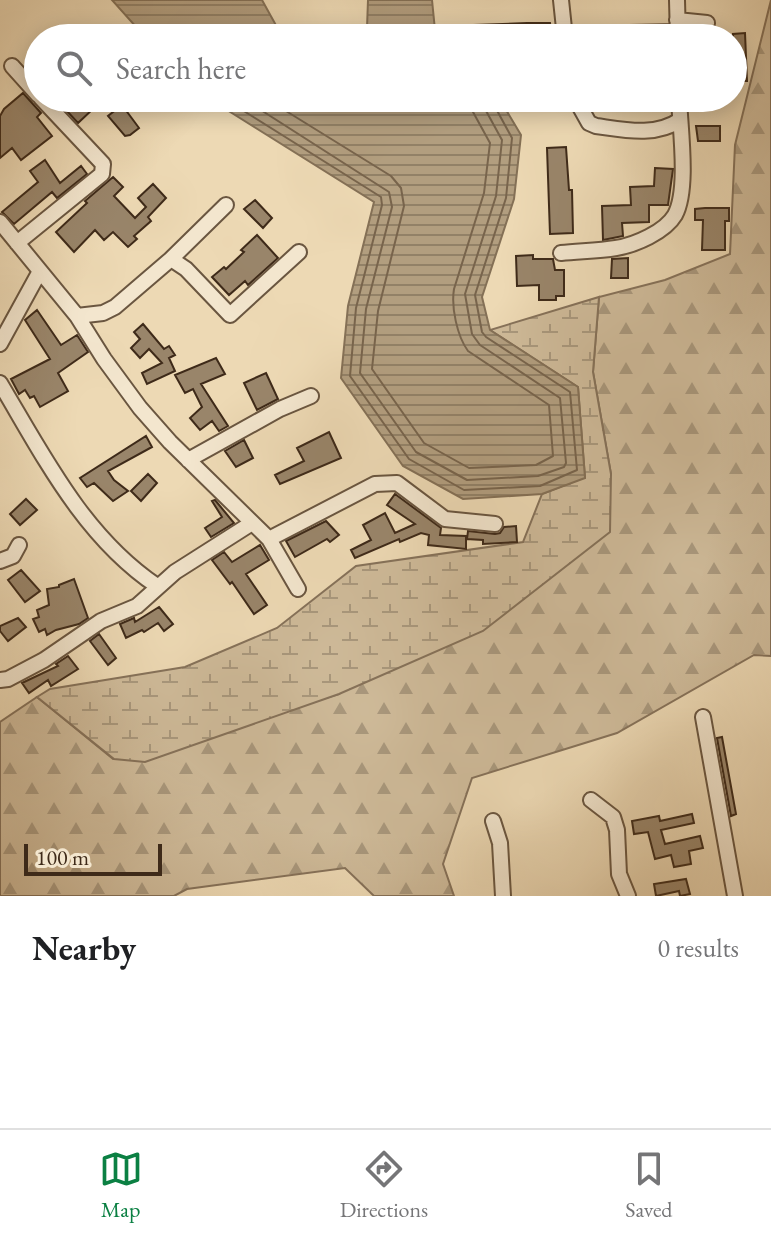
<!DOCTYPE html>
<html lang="en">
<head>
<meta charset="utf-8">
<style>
	body { margin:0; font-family:"EB Garamond",serif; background:#f2f2f2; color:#202124 }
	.scale { position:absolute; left:24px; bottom:20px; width:138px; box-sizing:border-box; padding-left:8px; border:4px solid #3e2a19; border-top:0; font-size:22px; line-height:28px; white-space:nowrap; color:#3e2a19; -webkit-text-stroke:6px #f3e6ce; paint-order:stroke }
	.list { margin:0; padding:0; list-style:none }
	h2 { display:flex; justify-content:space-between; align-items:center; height:104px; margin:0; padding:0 32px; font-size:34px }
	h2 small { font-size:26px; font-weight:400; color:#757577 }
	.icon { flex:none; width:44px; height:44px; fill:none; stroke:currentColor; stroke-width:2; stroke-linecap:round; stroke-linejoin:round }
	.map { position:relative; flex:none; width:771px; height:896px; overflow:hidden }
	.search { position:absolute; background:#fff; box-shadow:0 4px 20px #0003; left:24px; right:24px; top:24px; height:88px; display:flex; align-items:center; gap:20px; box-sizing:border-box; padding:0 28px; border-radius:44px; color:#757577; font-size:30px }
	.sheet { height:232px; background:#fff }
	nav { display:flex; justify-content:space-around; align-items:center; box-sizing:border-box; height:112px; border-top:2px solid #e0e0e0; background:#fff; font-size:22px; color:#757577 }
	nav a { display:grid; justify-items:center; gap:4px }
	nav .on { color:#0b8043 }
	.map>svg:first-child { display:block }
	.forest { fill:url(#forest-firs); stroke:#86725a; stroke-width:2 }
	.wetland { fill:url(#wetland-marsh); stroke:#86725a; stroke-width:2 }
	.water { fill:url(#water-rules); stroke:#847056; stroke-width:2 }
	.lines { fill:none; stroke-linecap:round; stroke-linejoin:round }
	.shore { stroke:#78644c; stroke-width:2 }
	.building { fill:#99856a; stroke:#3e2a19; stroke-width:2 }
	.minor-casing { stroke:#6a5640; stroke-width:18 }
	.minor { stroke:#f3e6ce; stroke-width:14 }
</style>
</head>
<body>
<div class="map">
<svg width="771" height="896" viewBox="0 0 771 896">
	<defs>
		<pattern id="forest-firs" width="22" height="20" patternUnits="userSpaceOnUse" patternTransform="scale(2)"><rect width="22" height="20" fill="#cfbb9a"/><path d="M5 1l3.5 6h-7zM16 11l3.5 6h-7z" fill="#a9987d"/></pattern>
		<pattern id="wetland-marsh" width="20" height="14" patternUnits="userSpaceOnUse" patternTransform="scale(2)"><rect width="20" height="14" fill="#cfbb9a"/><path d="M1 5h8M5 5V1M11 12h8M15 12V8" fill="none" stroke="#a9987d"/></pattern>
		<pattern id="water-rules" width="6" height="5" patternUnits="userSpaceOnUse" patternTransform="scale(2)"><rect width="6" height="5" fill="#b29e7f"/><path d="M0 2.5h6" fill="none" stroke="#928167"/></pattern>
	</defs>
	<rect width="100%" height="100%" fill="#edd9b4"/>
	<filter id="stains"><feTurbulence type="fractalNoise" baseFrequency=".0025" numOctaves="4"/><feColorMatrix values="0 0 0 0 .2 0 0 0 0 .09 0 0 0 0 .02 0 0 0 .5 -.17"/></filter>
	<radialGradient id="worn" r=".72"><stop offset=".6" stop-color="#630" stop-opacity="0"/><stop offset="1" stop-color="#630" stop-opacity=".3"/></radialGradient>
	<!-- forest -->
	<path class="forest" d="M771 0V656L754 655 617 733 472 778 443 864 454 896H374L345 868 187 889 174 896H0V722L37 697 113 759 339 694 611 474 593 372 599 297 665 280 730 254 735 145Z"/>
	<!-- wetland -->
	<path class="wetland" d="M599 297 593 372 611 474 610 532 483 631 339 694 145 762 114 759 37 697 50 689 185 667 277 628 356 566 523 542 542 494 585 477 578 387 490 330Z"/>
	<!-- water -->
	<path class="water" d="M112 0H262L283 38H146Z
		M368 0H432L435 30 442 38H350L367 28Z
		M208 98H499L521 135 514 199 482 297 490 330 578 387 585 478 542 494 463 499 403 466 341 378 348 306 374 202Z"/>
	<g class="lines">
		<!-- shore -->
		<path class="shore" d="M223 98 381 197 382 205 356 308 350 376 409 459 464 490 540 486 577 470 570 392 486 337 482 332 475 295 506 198 512 138 494 105 493 98
			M242 98 389 192 392 207 366 309 360 373 416 452 467 480 538 476 564 467 566 463 560 398 480 345 472 334 465 294 496 196 502 140 485 109 483 98
			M265 98 391 176 401 188 404 206 378 311 372 369 424 443 469 468 536 465 553 456 549 405 468 351C457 336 451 307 454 289L484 193 490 143 473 112 471 98"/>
	</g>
	<!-- building -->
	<path class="building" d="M527 23H550L551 33 535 34V38H512V33L474 34V25Z
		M745 33 747 81H733V34Z
		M23 93 41 113 37 117 52 136 21 160 12 148 0 158V116L4 109Z
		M55 98H85L94 108 78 123Z
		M122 105 139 128 130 135 125 136 108 116Z
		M696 126H720V141H698Z
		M566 147 569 190H572L573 233 550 234 547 148Z
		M45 160 60 183 81 166 87 174 57 198 52 192 14 224 2 212 38 182 30 171Z
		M655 168 673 169 668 205H649V222L622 223 623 236 603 240 602 206 631 205 630 187 654 186Z
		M113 177 123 187 114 196 135 218 146 207 138 198 153 184 166 198 148 217 151 221 134 236 137 239 128 247 113 232 104 240 95 230 74 252 56 232 87 203 85 201Z
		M255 200 272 218 263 228 244 209Z
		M705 208H729V221H725V250H702L703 220H695V209Z
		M257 235 278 258 248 285 245 281 229 295 212 277 224 267 226 269 244 252 241 250Z
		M533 255V259H553L555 270H564V296H556V300H539V285L517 286 516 256Z
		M628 258V278H611L612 259Z
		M37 310 61 345 77 335 88 352 58 373 68 391 40 407 34 396 30 398 25 390 19 394 11 379 50 359 25 320Z
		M143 324 164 349 169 346 175 355 169 358 175 371 147 384 142 373 162 363 149 349 140 358 131 348 140 339 134 332Z
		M216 358 225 374 201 384 228 426 219 431 212 421 200 430 190 418 202 407 193 389 185 393 175 375Z
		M266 373 278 399 257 410 244 383Z
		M329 432 341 458 280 484 275 475 304 461 297 448Z
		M146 436 152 447 108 471 114 480 128 491 113 501 94 483 87 487 80 478Z
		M244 440 253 458 236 467 225 451Z
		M148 474 157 483 141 501 131 491Z
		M395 494 441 528 440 535 466 536V549L428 545 429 535 421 533 400 542 399 539 355 558 351 550 371 540 363 525 385 513 395 533 415 524 387 505Z
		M26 499 37 510 20 525 10 514Z
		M215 500 234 523 211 537 205 528 222 517 212 501Z
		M326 521 339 535 330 542 327 539 295 557 286 541Z
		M516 526 517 542 483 544V540L467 539 468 531 495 534 500 533 504 527Z
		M260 545 269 560 246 574 267 605 254 614 232 582 230 584 212 560 224 552 232 562Z
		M21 570 40 591 25 602 8 580Z
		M74 579 88 618 79 624 56 630 47 635 45 629 39 632 33 619 39 617 37 610 49 605 47 589 59 587V585Z
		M159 607 173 624 164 631 158 623 144 632 142 630 126 638 120 624 134 618 135 622Z
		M18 618 26 627 8 641 0 631V626Z
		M99 634 116 658 108 665 90 641Z
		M68 656 78 669 51 686 48 680 29 693 22 683 58 666 56 664Z
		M722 737 736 814 731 816 717 738Z
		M692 814 694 823 661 830 665 844 700 836 703 848 689 851 691 864 674 867 671 855 655 859 648 832 634 834 632 821 659 816 660 821Z
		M686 879 690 894 680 896 679 891 656 896 654 884Z"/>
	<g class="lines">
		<defs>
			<path id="minor" d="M561 0 565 38
				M677 0 678 38
				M677 20 707 23
				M629 33 677 32
				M12 66 38 95
				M575 98 589 123 596 126C625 130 655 137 680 120
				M0 222 77 316 104 359 140 408 170 442 269 539 298 589
				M17 243 102 174 103 164 41 98
				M561 253C579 251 598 251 616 248 635 245 665 232 675 215 689 189 680 128 679 98
				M171 259 226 205
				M77 316 103 313 115 307 171 259 186 269 230 315 299 252
				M0 344 40 271
				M0 383C44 457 84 537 157 586
				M188 460 280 409 311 396
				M269 539 375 484 397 483 445 519 495 524
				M0 561 13 556 19 545
				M0 680 8 679 44 660 101 621 137 606 175 572 252 523
				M703 717 735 896
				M591 800 613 817 617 830 619 874 628 896
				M493 821 500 843 503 896"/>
		</defs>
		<!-- minor casing -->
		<use href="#minor" class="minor-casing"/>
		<!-- minor -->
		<use href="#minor" class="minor"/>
	</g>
	<rect width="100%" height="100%" filter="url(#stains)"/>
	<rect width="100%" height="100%" fill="url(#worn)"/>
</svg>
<div class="scale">100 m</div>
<div class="search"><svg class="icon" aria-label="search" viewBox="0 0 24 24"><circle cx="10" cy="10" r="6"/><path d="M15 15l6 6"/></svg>Search here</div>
</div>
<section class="sheet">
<h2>Nearby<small>0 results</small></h2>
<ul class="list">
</ul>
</section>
<nav>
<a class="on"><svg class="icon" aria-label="map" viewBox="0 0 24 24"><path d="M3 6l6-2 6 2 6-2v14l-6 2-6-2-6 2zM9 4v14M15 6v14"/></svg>Map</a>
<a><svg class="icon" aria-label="directions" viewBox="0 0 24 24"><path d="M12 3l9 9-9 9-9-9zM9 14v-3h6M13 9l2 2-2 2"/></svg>Directions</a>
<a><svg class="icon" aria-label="saved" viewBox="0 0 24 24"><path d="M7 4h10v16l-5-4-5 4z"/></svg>Saved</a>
</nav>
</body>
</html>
